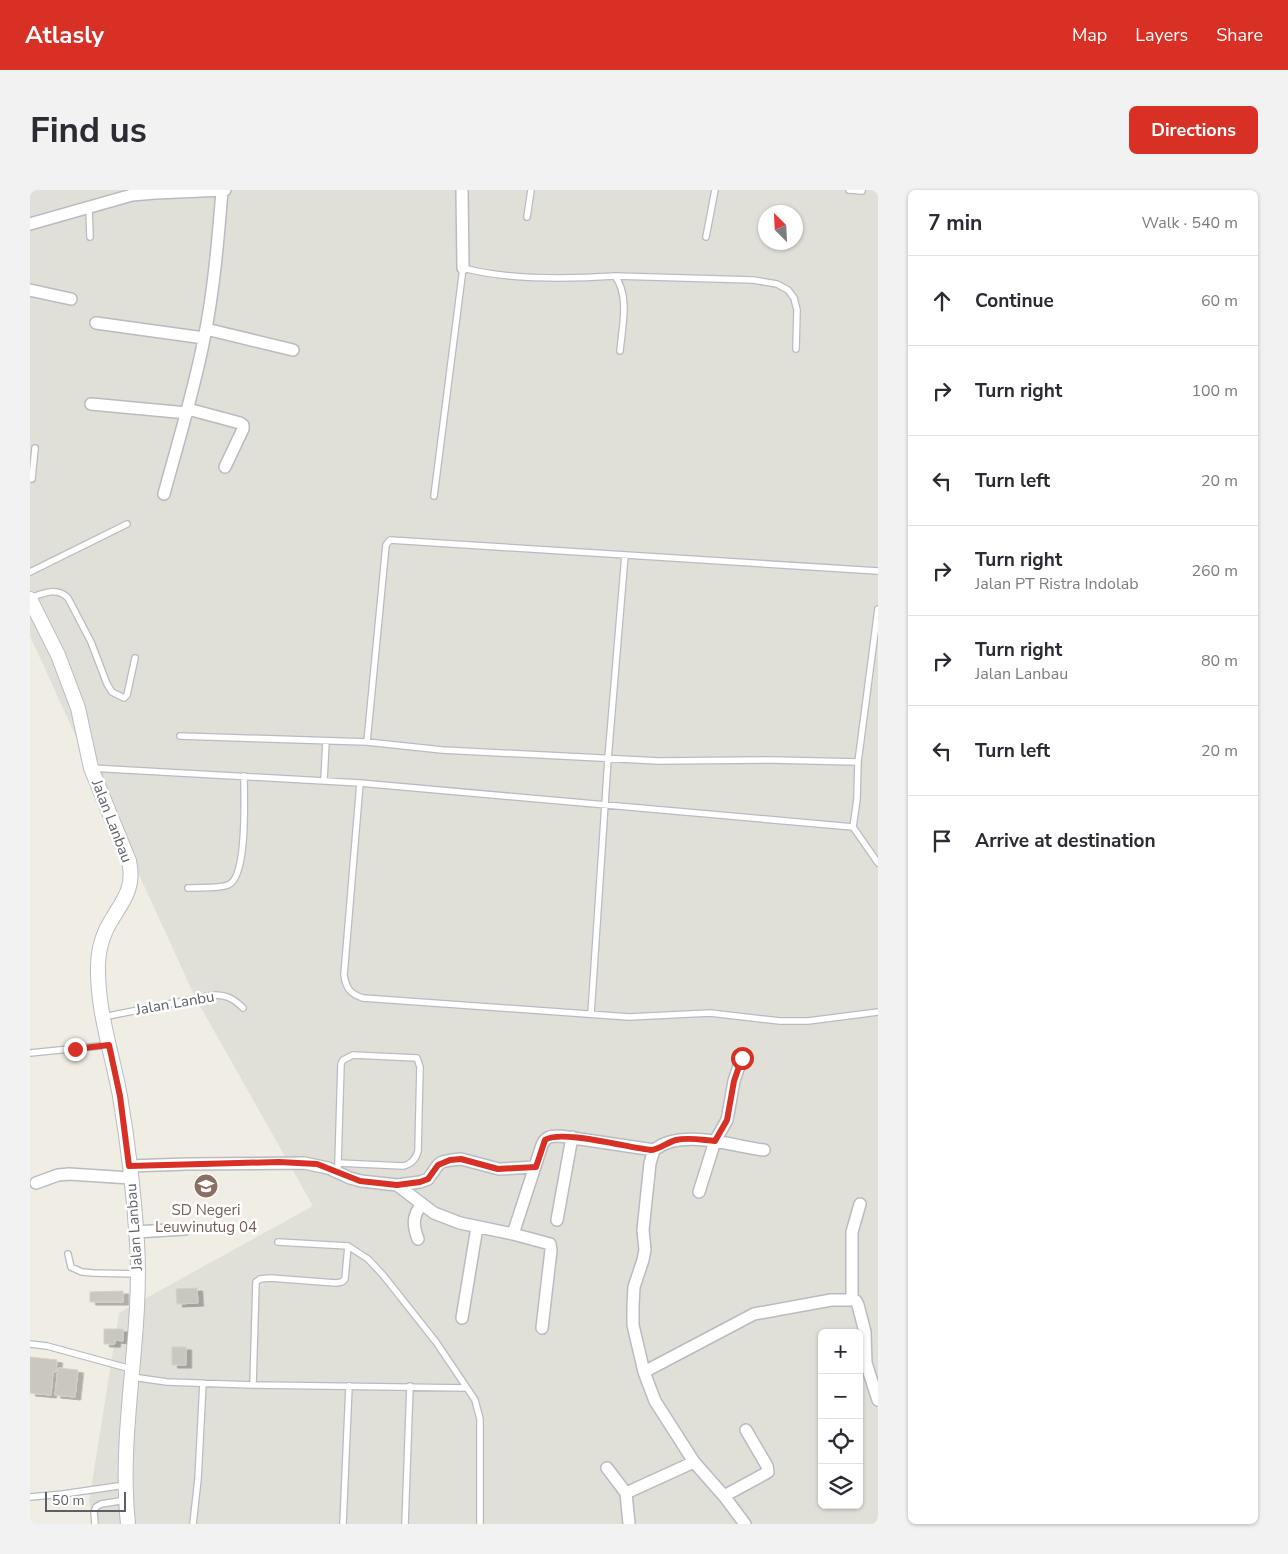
<!DOCTYPE html>
<html lang="en">
<head>
<meta charset="utf-8">
<style>
	body { margin:0; font-family:"Nunito Sans",sans-serif; background:#f2f2f3; color:#2b2b33 }
	.controls { position:absolute; right:15px; bottom:15px; display:grid; overflow:hidden; border-radius:8px; box-shadow:0 1px 4px #0004 }
	.controls button { width:45px; height:45px; display:grid; place-items:center; padding:0; border:0; border-bottom:1px solid #e1e1e2; background:#fff; color:#2b2b33; font:25px sans-serif }
	.compass { position:absolute; left:728px; top:15px; width:45px; height:45px; border-radius:50%; background:#fff; box-shadow:0 1px 4px #0004; rotate:336deg }
	.scale { position:absolute; left:15px; bottom:12px; width:81px; box-sizing:border-box; padding-left:5px; border:2px solid #5c5f65; border-top:0; font-size:14px; line-height:18px; white-space:nowrap; color:#5c5f65; -webkit-text-stroke:4px #fff; paint-order:stroke }
	.stop { position:absolute; width:15px; height:15px; margin:-11px; border:4px solid #d93025; border-radius:50%; background:#fff }
	.stop.end { background:#d93025; border-color:#fff; box-shadow:0 1px 5px #0008 }
	.list { margin:0; padding:0; list-style:none }
	h2 { display:flex; justify-content:space-between; align-items:center; height:65px; margin:0; padding:0 20px; font-size:21px }
	h2 small { font-size:16px; font-weight:400; color:#7c7c81 }
	.list li { display:grid; grid-template-columns:32px 1fr auto; gap:15px; align-items:center; box-sizing:border-box; height:90px; padding:0 20px; border-top:1px solid #e1e1e2 }
	.list b { display:block; font-size:19px; white-space:nowrap }
	.list p { margin:0; font-size:16px; white-space:nowrap; color:#7c7c81 }
	.list em { font-size:16px; font-style:normal; color:#7c7c81 }
	.icon { flex:none; width:28px; height:28px; fill:none; stroke:currentColor; stroke-width:2; stroke-linecap:round; stroke-linejoin:round }
	.map { position:relative; flex:none; width:848px; height:1334px; overflow:hidden; border-radius:8px }
	header { display:flex; align-items:center; gap:30px; box-sizing:border-box; height:70px; padding:0 25px; background:#d93025; color:#fff }
	header strong { font-size:24px }
	nav { display:flex; gap:28px; margin-inline-start:auto; font-size:18px }
	.intro { display:flex; align-items:center; justify-content:space-between; box-sizing:border-box; height:120px; padding:0 30px }
	h1 { margin:0; font-size:35px }
	.button { padding:12px 22px; border-radius:8px; background:#d93025; color:#fff; font-size:18px; font-weight:700 }
	main { display:flex; gap:30px; padding:0 30px }
	aside { flex:1; background:#fff; border-radius:8px; box-shadow:0 1px 4px #0004 }
	.map>svg:first-child { display:block }
	.industrial { fill:#e0dfd8; fill-rule:evenodd }
	.building { fill:#cac7c1; stroke:#d4d0c2; filter:url(#shadow) }
	.lines { fill:none; stroke-linecap:round; stroke-linejoin:round }
	.service-casing { stroke:#b9bbc0; stroke-width:8 }
	.minor-casing { stroke:#b9bbc0; stroke-width:14 }
	.tertiary-casing { stroke:#b9bbc0; stroke-width:16 }
	.service { stroke:#fff; stroke-width:5.5 }
	.minor { stroke:#fff; stroke-width:11 }
	.tertiary { stroke:#fff; stroke-width:14 }
	.route { stroke:#d93025; stroke-width:6 }
	.labels { text-anchor:middle; stroke-width:5; stroke-linejoin:round; paint-order:stroke }
	.street-label { font-size:15px; fill:#5c5f65; stroke:#fff }
	.education-label { font-size:15px; fill:#785e54; stroke:#fff }
</style>
</head>
<body>
<header>
<strong>Atlasly</strong>
<nav><a>Map</a><a>Layers</a><a>Share</a></nav>
</header>
<div class="intro"><h1>Find us</h1><a class="button">Directions</a></div>
<main>
<div class="map">
<svg width="848" height="1334" viewBox="0 0 848 1334">
	<defs>
		<filter id="shadow"><feDropShadow dx="5.5" dy="3" stdDeviation="0" flood-color="#0004"/></filter>
	</defs>
	<rect width="100%" height="100%" fill="#efede4"/>
	<!-- industrial -->
	<path class="industrial" d="M0 0H848V1334H65L59 1312 89 1123 283 1016 165 807 0 446ZM736 22H766V52H736ZM792 1143H829V1315H792Z"/>
	<!-- building -->
	<path class="building" d="M167 1098 168 1113 147 1114 146 1099Z
		M93 1101V1112H60V1102Z
		M74 1139H93V1151L85 1150V1154H74Z
		M142 1157H156V1175H142Z
		M0 1167 27 1170 26 1182 23 1181 21 1205 0 1203Z
		M28 1178 48 1180 45 1207 25 1205Z"/>
	<g class="lines">
		<defs>
			<path id="service" d="M819 0 832 1
				M59 17 60 47
				M497 27 501 0
				M676 47 685 0
				M585 86 723 90 747 94 758 100 764 108 767 120 766 159
				M0 289H2L5 258
				M404 306 433 78C478 90 539 89 585 86 600 106 592 137 590 161
				M0 382 97 334
				M0 408C14 403 27 397 38 408L61 452 77 494 82 502 94 508 97 505 105 468
				M150 546 337 552 412 560 629 571 742 570 828 572
				M337 552 356 355 360 350 848 381
				M61 578 330 593 823 637 848 673
				M294 590 296 552
				M330 593 314 785C316 798 320 804 333 808L599 827 680 823 750 831H778L848 822
				M823 637 827 609 828 572 848 419
				M158 698C169 697 188 699 198 695 218 688 214 606 214 586
				M561 824 578 569 595 365
				M73 827 184 805C197 805 204 809 213 818
				M0 863 79 855
				M308 982V973L311 874 313 870 323 865 387 868 390 877 388 961C386 969 382 974 373 976L308 973
				M318 1056 338 1069 353 1085 406 1152 437 1198
				M38 1064 41 1077 52 1082 63 1083 107 1084
				M0 1154 17 1156 101 1179
				M102 1187 137 1192 223 1195 437 1198 445 1210 450 1229V1334
				M223 1195 226 1092 230 1089 240 1088 306 1093 312 1092 315 1089 318 1056 248 1052
				M0 1307 33 1304 95 1295
				M65 1334 64 1322 66 1317 71 1314 96 1310
				M163 1334 168 1289 173 1193
				M313 1334 319 1196
				M375 1334 380 1196"/>
			<path id="minor" d="M432 0 433 78
				M0 34 102 5 125 3 195 0
				M0 100 41 109
				M66 133 174 148
				M176 139 263 160
				M61 214 157 223
				M158 219 210 233 213 235V239L195 277
				M134 304C148 252 164 201 174 149 184 100 188 50 192 1
				M624 960C651 938 702 956 734 960
				M99 976 157 974 274 973 298 978 320 988 331 991 367 995 390 992 398 989 408 975 412 972 421 970 431 969 469 979 505 977
				M6 993 28 985 39 984 100 988
				M367 995 404 1023 430 1033 483 1044 520 1054 521 1060 512 1138
				M669 1002 685 951 697 930 704 891 712 867
				M527 1030 542 947
				M106 1042 155 1039
				M483 1044 512 955C516 946 521 946 530 946L624 960 620 973 613 1040 615 1060 613 1070 604 1097 603 1115V1135L614 1182 625 1211 664 1272 694 1306 715 1334
				M388 1049C383 1036 382 1026 392 1014
				M822 1110V1042L830 1014
				M432 1128 447 1037
				M614 1182 724 1124 801 1110H822L826 1111 828 1115 835 1142 836 1173 848 1210
				M577 1278 596 1303 599 1334
				M596 1303 664 1272
				M694 1306 738 1282 737 1276 716 1240"/>
			<path id="tertiary" d="M0 409 28 465 48 518 61 578 99 671C106 702 89 714 76 740 71 751 68 763 68 776 67 820 82 863 90 906 98 954 104 1003 107 1052 113 1146 88 1240 98 1334"/>
		</defs>
		<!-- service casing -->
		<use href="#service" class="service-casing"/>
		<!-- minor casing -->
		<use href="#minor" class="minor-casing"/>
		<!-- tertiary casing -->
		<use href="#tertiary" class="tertiary-casing"/>
		<!-- service -->
		<use href="#service" class="service"/>
		<!-- minor -->
		<use href="#minor" class="minor"/>
		<!-- tertiary -->
		<use href="#tertiary" class="tertiary"/>
	</g>
	<g class="lines">
		<!-- route -->
		<path class="route" d="M45 859 79 855 90 906 99 976 249 972 287 974 330 991 367 995 390 992 398 989 408 975 420 970 431 969 468 979 506 977 515 950C530 939 599 958 621 960 628 960 638 952 646 950 658 947 672 950 685 951L697 930 704 891 712 868"/>
	</g>
	<!-- icons -->
	<defs>
		<symbol id="school-disc" viewBox="-11 -11 22 22"><circle r="9.5" fill="#8d6e63" stroke="#fff"/><path d="M0-5L7-2L0 1L-7-2ZM-4 1L0 2.5L4 1V4Q0 6-4 4Z" fill="#fff"/></symbol>
	</defs>
	<g fill-rule="evenodd">
		<use href="#school-disc" x="162" y="982" width="28" height="28"/>
	</g>
	<g class="labels">
		<!-- street labels -->
		<g class="street-label">
			<text transform="translate(82 631) rotate(69)" y="5">Jalan Lanbau</text>
			<text transform="translate(145 813) rotate(-10)" y="5">Jalan Lanbu</text>
			<text transform="translate(104 1037) rotate(-94)" y="5">Jalan Lanbau</text>
		</g>
		<!-- education labels -->
		<g class="education-label">
			<text x="176" y="1025">SD Negeri<tspan x="176" dy="17">Leuwinutug 04</tspan></text>
		</g>
	</g>
</svg>
<div class="controls">
<button>+</button>
<button>−</button>
<button><svg class="icon" aria-label="locate" viewBox="0 0 24 24"><circle cx="12" cy="12" r="6"/><path d="M12 2v4M12 18v4M2 12h4M18 12h4"/></svg></button>
<button><svg class="icon" aria-label="layers" viewBox="0 0 24 24"><path d="M12 4l9 5-9 5-9-5zM3 14l9 5 9-5"/></svg></button>
</div>
<svg class="compass" viewBox="-18 -18 36 36"><path d="M0-13l5 13h-10z" fill="#e53935"/><path d="M0 13l5-13h-10z" fill="#7c7c81"/></svg>
<div class="scale">50 m</div>
<div class="stop" style="left:712px;top:868px"></div>
<div class="stop end" style="left:45px;top:859px"></div>
</div>
<aside>
<h2>7 min<small>Walk · 540 m</small></h2>
<ul class="list">
<li><svg class="icon" aria-label="ahead" viewBox="0 0 24 24"><path d="M12 20V5M6 11l6-6 6 6"/></svg><div><b>Continue</b></div><em>60 m</em></li>
<li><svg class="icon" aria-label="right" viewBox="0 0 24 24"><path d="M7 20v-9h11M14 6l5 5-5 5"/></svg><div><b>Turn right</b></div><em>100 m</em></li>
<li><svg class="icon" aria-label="left" viewBox="0 0 24 24"><path d="M17 20v-9H6M10 6l-5 5 5 5"/></svg><div><b>Turn left</b></div><em>20 m</em></li>
<li><svg class="icon" aria-label="right" viewBox="0 0 24 24"><path d="M7 20v-9h11M14 6l5 5-5 5"/></svg><div><b>Turn right</b><p>Jalan PT Ristra Indolab</p></div><em>260 m</em></li>
<li><svg class="icon" aria-label="right" viewBox="0 0 24 24"><path d="M7 20v-9h11M14 6l5 5-5 5"/></svg><div><b>Turn right</b><p>Jalan Lanbau</p></div><em>80 m</em></li>
<li><svg class="icon" aria-label="left" viewBox="0 0 24 24"><path d="M17 20v-9H6M10 6l-5 5 5 5"/></svg><div><b>Turn left</b></div><em>20 m</em></li>
<li><svg class="icon" aria-label="arrive" viewBox="0 0 24 24"><path d="M6 21V4h12l-3 4 3 4H6"/></svg><div><b>Arrive at destination</b></div></li>
</ul>
</aside>
</main>
</body>
</html>
